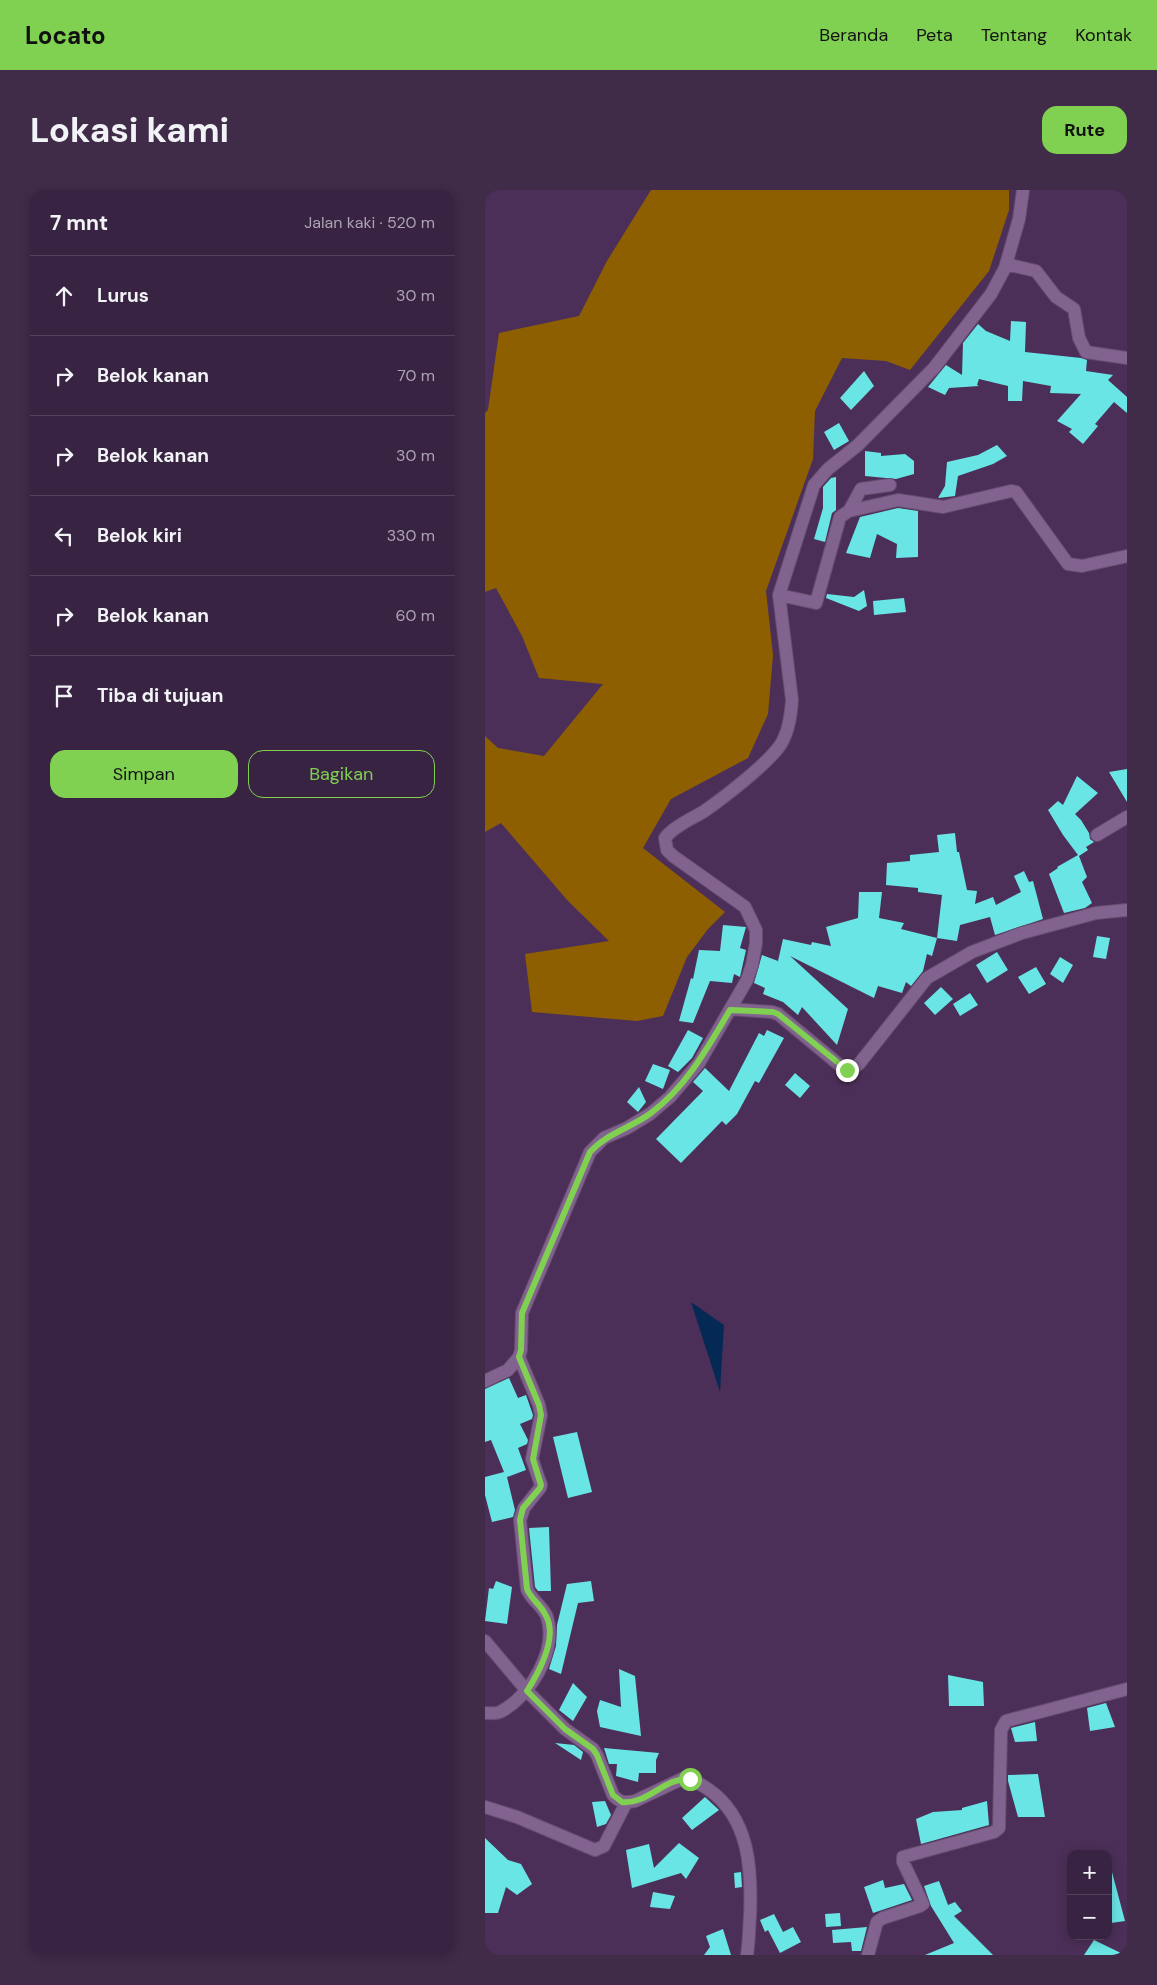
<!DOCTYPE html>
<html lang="id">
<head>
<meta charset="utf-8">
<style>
	body { margin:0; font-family:"DM Sans",sans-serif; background:#402b49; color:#f1f3f6 }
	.controls { position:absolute; right:15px; bottom:15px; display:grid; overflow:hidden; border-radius:10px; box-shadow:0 2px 12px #0003 }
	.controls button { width:45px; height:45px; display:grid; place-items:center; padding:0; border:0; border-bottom:1px solid #53405b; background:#392342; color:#f1f3f6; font:25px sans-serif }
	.stop { position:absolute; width:15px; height:15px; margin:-11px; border:4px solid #80d051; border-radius:50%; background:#fff }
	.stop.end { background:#80d051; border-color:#fff; box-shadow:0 1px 5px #0008 }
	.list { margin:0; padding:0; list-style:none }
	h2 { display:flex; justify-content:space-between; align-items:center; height:65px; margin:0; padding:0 20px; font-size:21px }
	h2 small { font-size:16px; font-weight:400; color:#aba4b2 }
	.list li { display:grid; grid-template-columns:32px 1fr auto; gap:15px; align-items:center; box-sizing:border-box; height:80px; padding:0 20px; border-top:1px solid #53405b }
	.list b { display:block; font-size:19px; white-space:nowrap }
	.list em { font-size:16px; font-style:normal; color:#aba4b2 }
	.actions { display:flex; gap:10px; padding:15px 20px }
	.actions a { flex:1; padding:11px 0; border:1px solid #80d051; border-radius:15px; text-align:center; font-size:18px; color:#80d051 }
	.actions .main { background:#80d051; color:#111 }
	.icon { flex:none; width:28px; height:28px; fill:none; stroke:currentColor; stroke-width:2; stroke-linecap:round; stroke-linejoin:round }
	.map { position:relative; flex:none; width:642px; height:1765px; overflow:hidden; border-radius:15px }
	header { display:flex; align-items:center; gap:30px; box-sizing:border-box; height:70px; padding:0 25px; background:#80d051; color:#111 }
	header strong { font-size:24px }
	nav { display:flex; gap:28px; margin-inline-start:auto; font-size:18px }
	.intro { display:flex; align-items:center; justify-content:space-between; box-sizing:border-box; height:120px; padding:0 30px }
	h1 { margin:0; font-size:35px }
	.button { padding:12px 22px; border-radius:15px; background:#80d051; color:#111; font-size:18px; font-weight:700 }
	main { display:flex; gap:30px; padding:0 30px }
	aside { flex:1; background:#392342; border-radius:15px; box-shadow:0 2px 12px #0003 }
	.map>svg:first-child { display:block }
	.forest { fill:#8e5f00 }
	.water { fill:#042954 }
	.building { fill:#6ae5e6 }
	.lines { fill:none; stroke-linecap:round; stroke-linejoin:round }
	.minor-casing { stroke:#664d70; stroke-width:14 }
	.minor { stroke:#82638f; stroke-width:12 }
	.route { stroke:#80d051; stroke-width:6 }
</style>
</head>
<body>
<header>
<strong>Locato</strong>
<nav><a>Beranda</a><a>Peta</a><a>Tentang</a><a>Kontak</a></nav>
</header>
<div class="intro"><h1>Lokasi kami</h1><a class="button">Rute</a></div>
<main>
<aside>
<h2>7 mnt<small>Jalan kaki · 520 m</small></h2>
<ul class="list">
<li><svg class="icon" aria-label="ahead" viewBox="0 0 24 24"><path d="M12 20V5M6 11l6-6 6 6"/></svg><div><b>Lurus</b></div><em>30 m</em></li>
<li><svg class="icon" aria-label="right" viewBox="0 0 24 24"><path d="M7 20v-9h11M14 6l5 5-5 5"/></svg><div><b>Belok kanan</b></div><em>70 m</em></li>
<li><svg class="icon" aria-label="right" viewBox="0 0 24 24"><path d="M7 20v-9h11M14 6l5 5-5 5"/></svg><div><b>Belok kanan</b></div><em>30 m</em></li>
<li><svg class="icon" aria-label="left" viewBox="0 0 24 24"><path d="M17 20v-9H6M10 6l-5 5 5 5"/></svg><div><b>Belok kiri</b></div><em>330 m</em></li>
<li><svg class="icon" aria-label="right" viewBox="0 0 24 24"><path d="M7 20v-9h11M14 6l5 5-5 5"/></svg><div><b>Belok kanan</b></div><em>60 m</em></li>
<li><svg class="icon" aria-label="arrive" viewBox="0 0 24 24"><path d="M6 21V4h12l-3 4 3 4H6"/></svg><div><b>Tiba di tujuan</b></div></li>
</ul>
<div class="actions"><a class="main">Simpan</a><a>Bagikan</a></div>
</aside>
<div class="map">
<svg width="642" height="1765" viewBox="0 0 642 1765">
	<rect width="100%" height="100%" fill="#4c2f58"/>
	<!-- forest -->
	<path class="forest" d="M166 0H524V20L504 81 425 180 401 171 357 168 330 221 328 269 281 401 288 465 283 524 263 568 186 609 158 658 240 722 223 739 202 767 178 826 152 831 47 822 40 764 124 751 83 711 16 633 0 642V546L13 558 59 566 118 494 54 488 37 446 11 398 0 402V223L3 220 14 143 94 126 122 71Z"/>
	<!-- water -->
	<path class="water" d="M206 1112 239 1135 235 1202Z"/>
	<!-- building -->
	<path class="building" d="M526 131 541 132 540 162 596 168 602 170 601 181 628 185 623 190 642 207V223L629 212 610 234 613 236 598 254 584 242 587 239 572 231 596 204 565 203 566 196 538 191 537 211H523V196L494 189 492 195 494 196 464 198 460 205 443 197 461 175 477 185 478 153 493 134 501 141 525 151Z
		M379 181 389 196 366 220 355 208Z
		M354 233 364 251 349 260 339 242Z
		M512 255 522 266 508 274 473 286 470 306 453 308 460 296 462 272 493 265Z
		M380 261 396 263V266L420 264 429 271V284L411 289 380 286Z
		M351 287V320L347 323 340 352 329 349 338 318V297L346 288Z
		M413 318 433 321V367L411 368 412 354 392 344 385 368 361 363 375 327Z
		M379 400 382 416 374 421 341 408 342 404 369 407Z
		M419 408 421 422 389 425 388 411Z
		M642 579V612L624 582Z
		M592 586 613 603 590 624 596 630 604 643 605 649 609 652 601 657 603 660 594 666 602 687 597 692 607 713 600 718 579 723 564 684 573 678 572 677 593 665 578 645 563 620 573 611 578 615Z
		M470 643 472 662H474L482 700 492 701 490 714 508 707 511 715 536 702 529 686 539 681 544 692 548 691 558 729 510 745 505 727 475 735 472 751 452 748 447 766 442 764 438 781 426 796 421 792 417 803 393 796 389 808 305 766 363 819 352 855 317 817 313 825 298 812 278 804 280 798 269 793 277 765 293 771 298 749 326 755 327 752 346 756 341 737 373 728 374 702H397L394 728 419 733 416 739 452 748 457 705 433 702V698L401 695 402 673 425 671V665L454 662 452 645Z
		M238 735 261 737 255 758 261 760 255 787 249 784 247 793 225 791 208 833 194 831 206 788 208 789 214 760 235 761Z
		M612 746 625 748 621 769 608 767Z
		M512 762 523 780 502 793 491 775Z
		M575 767 588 775 578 793 565 784Z
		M551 777 561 794 544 804 533 787Z
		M456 797 468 809 450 825 439 813Z
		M485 803 493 815 475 826 468 814Z
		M203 840 218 848 207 868 193 882 183 876Z
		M282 840 299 848 274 893 270 891 252 924 241 935 237 931 196 973 171 949 218 901 208 892 220 878 244 901 274 843 279 846Z
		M168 874 185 880 178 899 160 891Z
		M310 883 325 896 315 908 300 895Z
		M154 897 161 912 153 922 142 912Z
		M24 1188 33 1208 41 1205 48 1225 47 1229 35 1234 43 1250 42 1254 33 1258 41 1280 22 1287 30 1320 28 1327 7 1332 0 1305V1287L19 1282 6 1250 0 1252V1199Z
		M92 1242 107 1302 83 1308 68 1247Z
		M64 1337 66 1401H53L50 1397 44 1338Z
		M11 1391 27 1397 22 1434 0 1431 4 1398 8 1399Z
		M106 1391 109 1411 93 1413 76 1484 64 1479 71 1456 72 1435 82 1394Z
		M134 1479 150 1486 156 1546 115 1537 112 1521 115 1510 136 1517Z
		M463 1485 498 1492 499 1516H464Z
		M88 1493 102 1507 88 1531 74 1520Z
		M621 1513 630 1537 605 1541 602 1518Z
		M550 1532 552 1551 530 1552 526 1538Z
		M70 1553 89 1555 98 1562 96 1570Z
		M119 1558 174 1563 171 1570V1583H154L153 1592 131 1586 132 1574H124Z
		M553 1584 560 1627H533L523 1591V1585Z
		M220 1607 234 1620 207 1640 197 1628Z
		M120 1611 126 1625 121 1634 112 1637 107 1612Z
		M502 1611 504 1635 436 1654 431 1629 448 1622 477 1620V1618Z
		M0 1648 23 1670 36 1674 47 1694 32 1705 21 1697 13 1723H0Z
		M194 1653 214 1668 201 1689 196 1683 147 1698 141 1660 164 1654 169 1678Z
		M256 1682 257 1697 250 1698 249 1683Z
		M627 1682 640 1731 626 1733 623 1725V1683Z
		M398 1690 400 1698 419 1694 427 1710 388 1723 379 1697Z
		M454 1691 463 1715 470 1712 477 1721 469 1726 508 1765H440L469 1753 446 1716 439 1696Z
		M168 1702 190 1706 185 1719 165 1717Z
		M355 1723 356 1736 341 1737 340 1724Z
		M289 1724 298 1742 308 1737 316 1752 295 1763 283 1740 280 1742 275 1730Z
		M382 1737 376 1761H367L366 1752 348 1753 347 1740Z
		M238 1739 246 1765H219L225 1757 221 1746Z
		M609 1750 640 1765H599Z"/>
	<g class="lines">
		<defs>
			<path id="minor" d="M521 74 551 81 571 107 589 119 594 148 601 162 642 168
				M364 321 376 299 405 295
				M294 405 331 413 355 327 364 321 413 310 458 317 526 301 531 302 583 374 597 376 642 366
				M612 645 642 627
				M245 819 287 822 293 824 358 878 366 880 374 874 442 788 487 762 537 743 611 723 642 720
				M0 1191 23 1180 34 1167 36 1160 37 1123 105 962 119 948 142 938 165 924 185 907 214 873 262 790 267 775 271 753V740L260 717 188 666 182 660 180 648C188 637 206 629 218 622 237 609 284 573 296 554 304 541 306 525 307 510L294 405 329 295 343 279 373 255 449 178 506 104 520 78 534 29 538 0
				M0 1451 42 1501 80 1539 108 1559 112 1565 128 1605C135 1613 140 1613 150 1611L199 1588C208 1589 215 1594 223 1599 265 1628 267 1680 265 1727 264 1739 264 1752 262 1765
				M0 1523C5 1523 11 1524 15 1522 45 1507 73 1460 62 1427 58 1416 46 1410 42 1399L35 1330 39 1318 55 1298 56 1295 47 1269 56 1225 54 1215 34 1167
				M0 1617 32 1627 110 1660 119 1656 141 1613
				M383 1765 392 1732 398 1728 435 1716 438 1714 418 1672V1667L509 1642 514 1638 516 1540 521 1531 642 1499"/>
		</defs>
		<!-- minor casing -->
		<use href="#minor" class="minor-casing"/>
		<!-- minor -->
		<use href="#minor" class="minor"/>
	</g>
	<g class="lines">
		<!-- route -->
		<path class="route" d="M205 1589C180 1587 162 1615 137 1612L128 1605 112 1565 108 1559 80 1539 42 1501C54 1482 74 1446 60 1424 55 1414 46 1409 42 1399L35 1330 38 1318 55 1298 56 1295 48 1269 56 1225 54 1215 34 1167 36 1160 37 1123 105 962C122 943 146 938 166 923 202 896 223 857 245 820L288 822 293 824 362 880"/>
	</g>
</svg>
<div class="controls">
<button>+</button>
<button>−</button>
</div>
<div class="stop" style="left:205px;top:1589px"></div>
<div class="stop end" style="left:362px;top:880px"></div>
</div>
</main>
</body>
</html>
